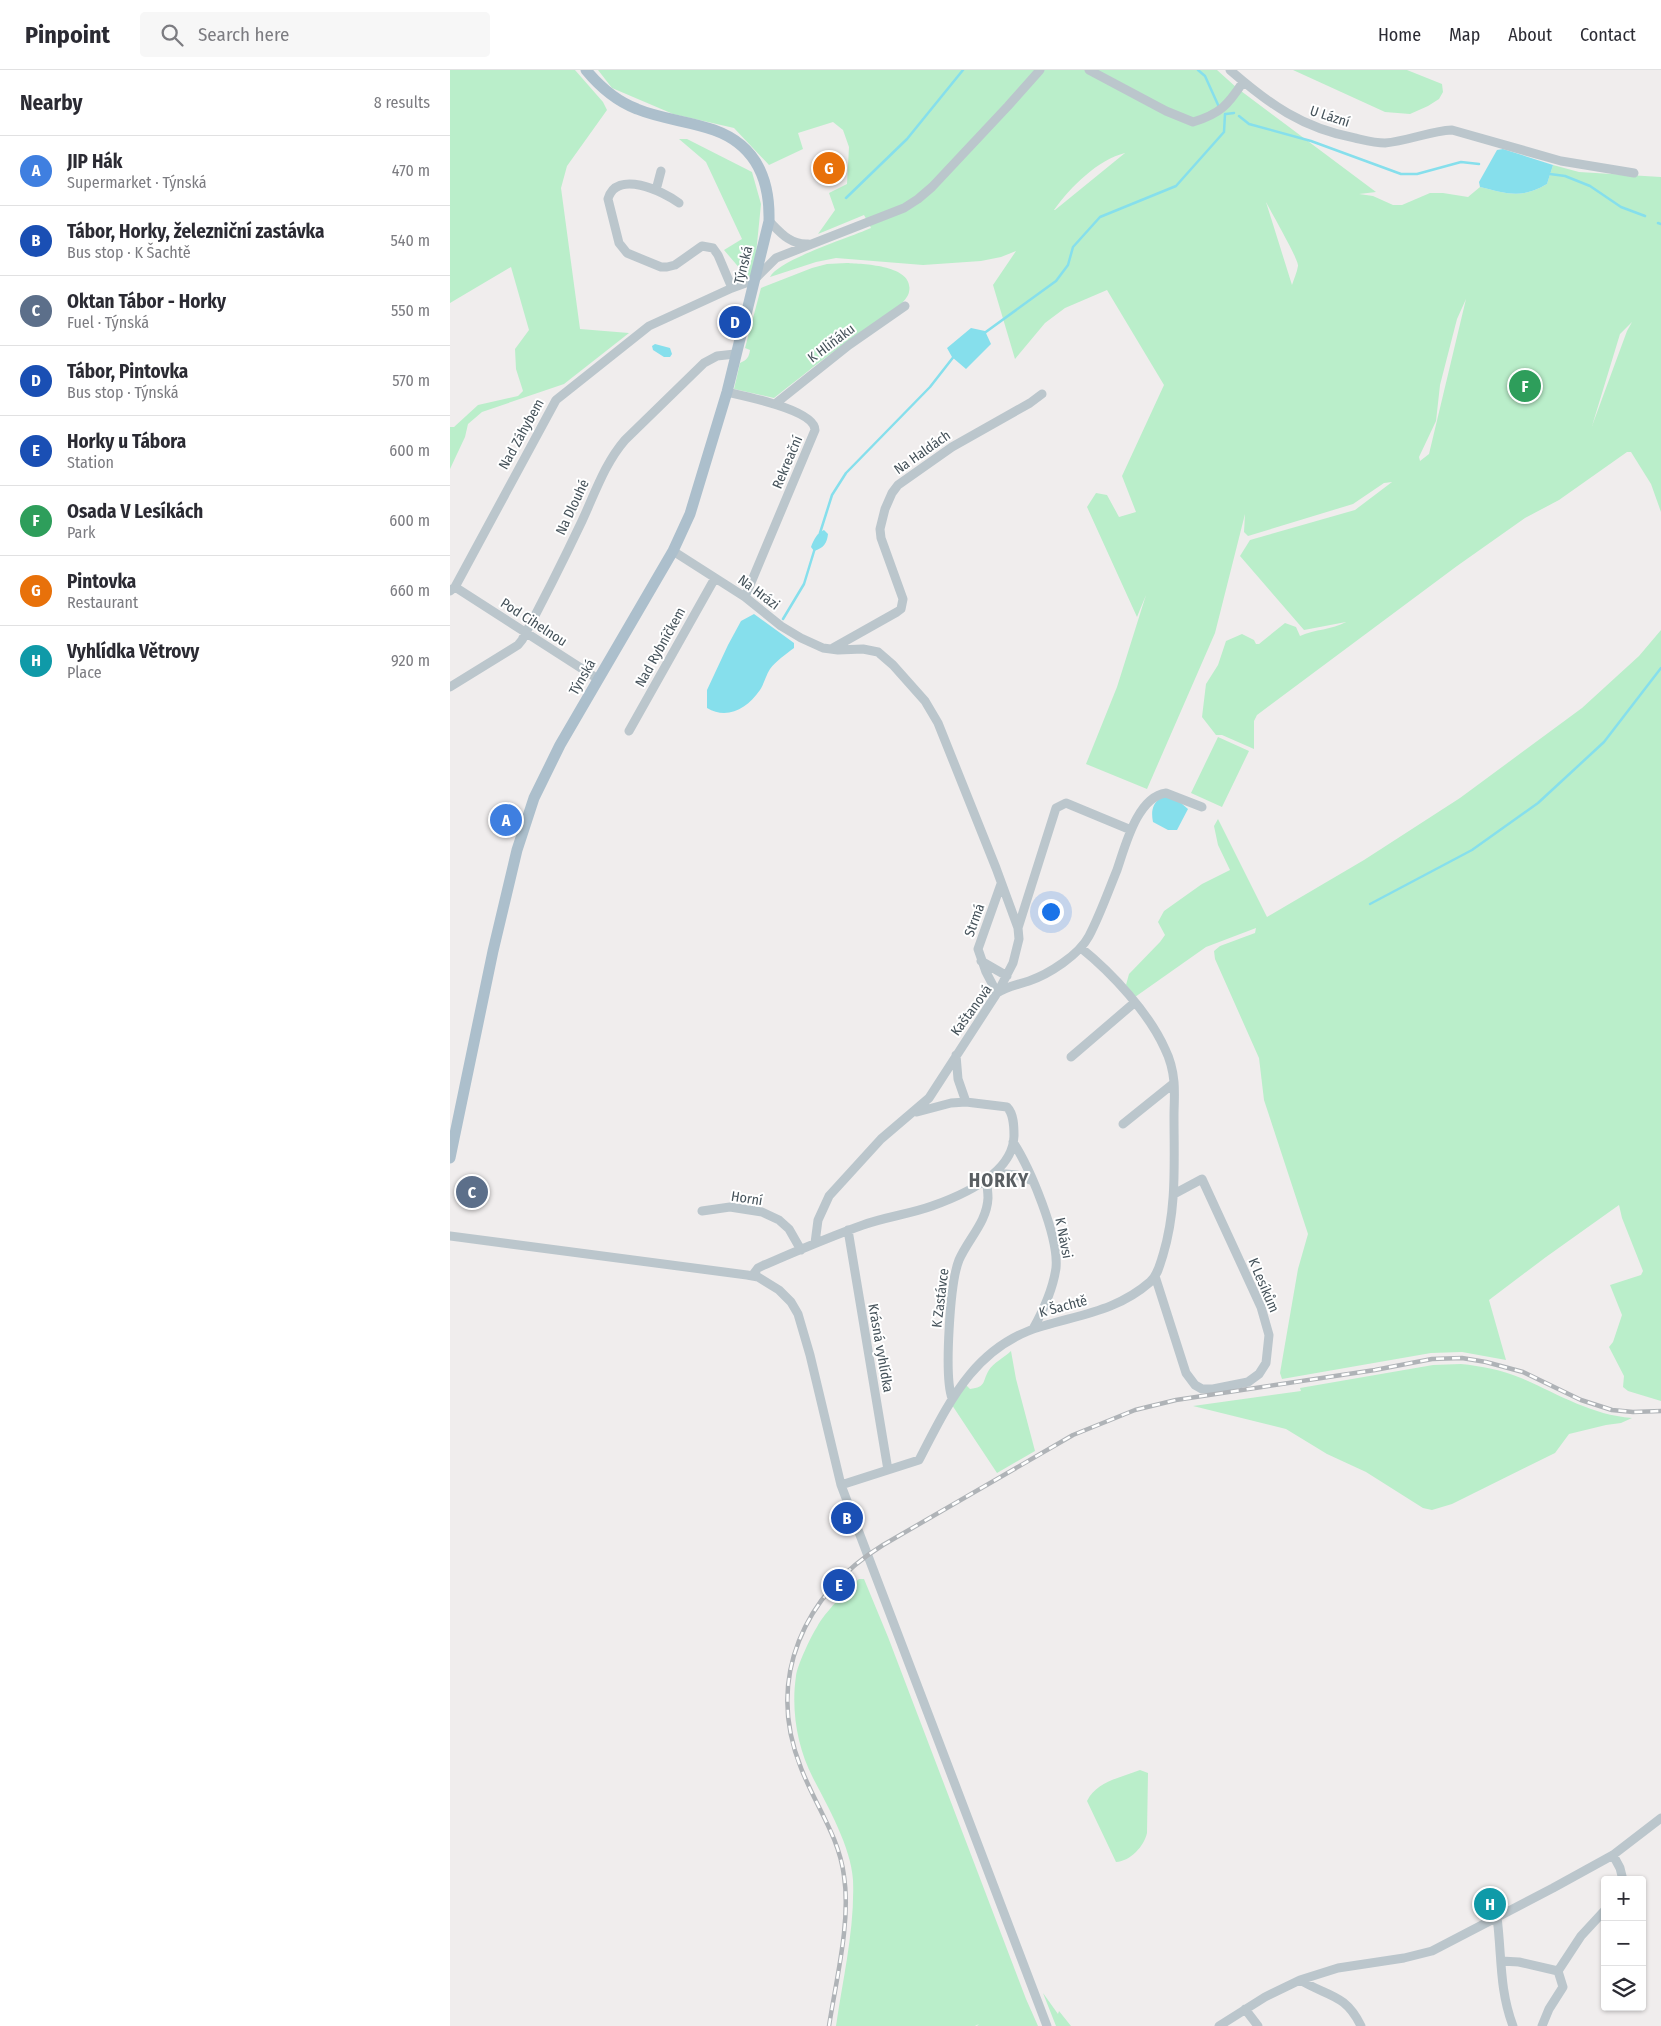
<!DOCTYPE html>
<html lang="en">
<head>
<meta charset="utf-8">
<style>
	body { margin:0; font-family:"Fira Sans Condensed",sans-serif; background:#f7f7f7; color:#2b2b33 }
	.controls { position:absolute; right:15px; bottom:15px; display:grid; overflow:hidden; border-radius:5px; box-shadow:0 1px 4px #0004 }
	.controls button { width:45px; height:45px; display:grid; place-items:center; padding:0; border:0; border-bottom:1px solid #e1e1e2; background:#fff; color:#2b2b33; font:25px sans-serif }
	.you { position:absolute; left:600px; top:841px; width:18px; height:18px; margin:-12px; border:4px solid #fff; border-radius:50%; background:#1a73e8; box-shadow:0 0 0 8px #1a73e833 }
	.badge { display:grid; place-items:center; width:32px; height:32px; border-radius:50%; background:#7c3aed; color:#fff; font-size:16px; font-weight:700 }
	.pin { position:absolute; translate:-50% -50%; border:2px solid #fff; box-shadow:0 1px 5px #0006 }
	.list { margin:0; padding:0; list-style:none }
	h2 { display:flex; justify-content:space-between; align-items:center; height:65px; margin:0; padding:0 20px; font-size:21px }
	h2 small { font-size:16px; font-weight:400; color:#7c7c81 }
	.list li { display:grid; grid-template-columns:32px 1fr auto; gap:15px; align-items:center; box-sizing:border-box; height:70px; padding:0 20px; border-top:1px solid #e1e1e2 }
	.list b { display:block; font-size:19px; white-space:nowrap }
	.list p { margin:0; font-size:16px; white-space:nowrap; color:#7c7c81 }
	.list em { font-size:16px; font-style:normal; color:#7c7c81 }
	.icon { flex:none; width:28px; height:28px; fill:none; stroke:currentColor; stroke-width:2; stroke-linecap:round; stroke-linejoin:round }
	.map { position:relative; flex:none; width:1211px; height:1956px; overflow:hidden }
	header { display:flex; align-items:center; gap:30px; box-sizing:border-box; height:70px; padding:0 25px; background:#fff; border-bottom:1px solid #e1e1e2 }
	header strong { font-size:24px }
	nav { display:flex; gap:28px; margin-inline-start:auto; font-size:18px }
	.search { width:350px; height:45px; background:#f7f7f7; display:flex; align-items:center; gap:12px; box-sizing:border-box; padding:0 18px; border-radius:5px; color:#7c7c81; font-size:19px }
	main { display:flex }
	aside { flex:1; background:#fff }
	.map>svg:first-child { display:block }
	.green { fill:#baeeca; fill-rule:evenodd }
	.water { fill:#86dfec }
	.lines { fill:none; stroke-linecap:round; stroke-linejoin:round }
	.stream { stroke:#86dfec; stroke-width:2.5 }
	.minor { stroke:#bbc6cc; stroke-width:9 }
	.major { stroke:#acbfcc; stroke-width:11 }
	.rail-casing { stroke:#afb3b7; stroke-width:4.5 }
	.rail { stroke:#fff; stroke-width:2.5; stroke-dasharray:8; stroke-linecap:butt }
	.labels { text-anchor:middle; stroke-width:4; stroke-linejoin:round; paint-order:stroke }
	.street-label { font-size:14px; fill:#45525a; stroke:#fff }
	.district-label { font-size:19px; font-weight:bold; letter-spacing:1px; fill:#595e62; stroke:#fff }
</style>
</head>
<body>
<header>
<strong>Pinpoint</strong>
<div class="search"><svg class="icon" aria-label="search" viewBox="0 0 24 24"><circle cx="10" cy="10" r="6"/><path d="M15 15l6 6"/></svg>Search here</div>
<nav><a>Home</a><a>Map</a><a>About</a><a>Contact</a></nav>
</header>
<main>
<aside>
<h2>Nearby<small>8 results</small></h2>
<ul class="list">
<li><span class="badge" style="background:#3f7fe0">A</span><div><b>JIP Hák</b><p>Supermarket · Týnská</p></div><em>470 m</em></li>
<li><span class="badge" style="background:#1a4fb4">B</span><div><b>Tábor, Horky, železniční zastávka</b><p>Bus stop · K Šachtě</p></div><em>540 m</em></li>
<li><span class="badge" style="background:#5c6f8a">C</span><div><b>Oktan Tábor - Horky</b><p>Fuel · Týnská</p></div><em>550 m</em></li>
<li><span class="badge" style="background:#1a4fb4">D</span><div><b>Tábor, Pintovka</b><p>Bus stop · Týnská</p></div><em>570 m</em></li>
<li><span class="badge" style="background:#1a4fb4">E</span><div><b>Horky u Tábora</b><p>Station</p></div><em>600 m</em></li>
<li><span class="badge" style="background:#2e9e5b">F</span><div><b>Osada V Lesíkách</b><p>Park</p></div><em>600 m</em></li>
<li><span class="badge" style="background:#e8710a">G</span><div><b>Pintovka</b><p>Restaurant</p></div><em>660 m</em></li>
<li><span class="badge" style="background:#0f9aa8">H</span><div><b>Vyhlídka Větrovy</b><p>Place</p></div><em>920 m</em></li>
</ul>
</aside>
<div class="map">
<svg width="1211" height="1956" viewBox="0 0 1211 1956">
	<rect width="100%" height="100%" fill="#f0eded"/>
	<!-- green -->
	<path class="green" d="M0 0H125L153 32 157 40 117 96 111 118 130 259 179 263 114 314 32 342 18 354 15 367 0 399V357H4L28 335 68 326 73 321 66 299 65 279 79 260 61 197 0 233Z
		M148 0H767L787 18 926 122 909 124 923 126 943 135H952L980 123H993L1018 127 1030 117C1058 124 1071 129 1097 114L1103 95 1129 102 1211 107V442L1201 414 1181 382H1177L1109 430 1075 448 1007 496 807 645 804 651V679L772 665H766L752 647 756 614 768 595 776 571 792 564 804 570 806 574H809L835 553 846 557 850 566C865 559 882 560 896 552L854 560 790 486 800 470 905 440 942 412 934 413 903 434 798 466 794 462 795 444 765 563 697 719 636 694 667 617 696 525 687 547 637 437 646 423 657 425 669 447 686 442 672 406 714 315 657 220 615 238 595 253 565 289 543 215 566 181 551 187 531 191 473 195 386 188 366 192 320 207C328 190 401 167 421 158L414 145 368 164 385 140 379 123 397 114 399 77 393 60 383 52 348 63 353 79 319 95 284 58 223 44 162 18ZM675 83 605 140H604C620 117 649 89 675 83ZM816 132C821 142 849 190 848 196 847 202 844 209 842 215ZM1016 229 979 384 970 391 969 387 986 351 990 315 1007 249ZM1182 252 1177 261 1142 356 1170 264Z
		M843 0H957L992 14 993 22 989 29 978 36 960 44 935 42Z
		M229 69H237L302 102 311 134 303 214 274 180 292 169 256 92Z
		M397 193C413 194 465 195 459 222 456 239 394 274 378 286 360 299 342 314 324 328L284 319 290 293C297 290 299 287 300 280L295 278 311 218 362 198 377 194Z
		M1211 560V1331L1178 1321 1173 1317 1174 1306 1159 1277 1163 1272 1172 1245 1160 1215 1191 1205 1193 1201 1172 1148 1169 1135 1096 1187 1039 1230 1056 1290 1012 1282 981 1283 832 1309 830 1303 848 1199 858 1164 814 1030 809 988 765 889 764 881 770 876 805 863 806 858 756 877 685 927 676 915 679 904 710 872 715 865 708 852 714 841 752 814 780 800 768 775 764 756 768 749 817 847 914 790 1010 728 1132 638 1189 586Z
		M768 667 799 681 772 737 741 723Z
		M561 1281 566 1309 585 1381 547 1403 502 1335 516 1315 520 1319C537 1317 532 1311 539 1300 543 1293 555 1287 561 1281Z
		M1011 1294C1031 1296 1052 1300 1071 1308 1108 1324 1141 1345 1182 1348L1171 1353 1156 1355 1119 1364 1105 1383 1002 1434 982 1440 973 1438 916 1402 877 1384 836 1359 743 1336 851 1321 850 1318 983 1295Z
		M409 1509H414L438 1567 576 1929 588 1956H527L529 1954 525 1956H386C393 1908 405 1858 403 1810 401 1777 378 1737 363 1708 347 1677 341 1640 346 1606 347 1596 361 1566 367 1557 375 1542 396 1521 409 1509Z
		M690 1700 698 1703 697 1763C694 1776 681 1791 666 1792L637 1731C647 1711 670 1708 690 1700Z
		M593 1923 608 1944 609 1941 621 1956H606Z"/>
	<!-- water -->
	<path class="water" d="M1053 79 1103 95 1097 114C1071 129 1058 124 1030 117L1029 112 1047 80Z
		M521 258 535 261 541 274 516 299 502 287 497 278Z
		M205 274 220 278 222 284 220 287H214L203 280 202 276Z
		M374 460 378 464C377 473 374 478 364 481L361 477C364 469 367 463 374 460Z
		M304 544 344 573V578C336 584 326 591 320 599 316 605 314 614 310 620 297 639 277 650 257 638V620L278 575 291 551Z
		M711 727H724L738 739 727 760H718L703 752C701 742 702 734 711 727Z"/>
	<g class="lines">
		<!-- stream -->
		<path class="stream" d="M748 0 755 6 769 37
			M776 44 784 43
			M789 46 799 54 861 71 951 104H967L1011 92 1029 94
			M1100 104 1115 106 1140 116 1171 137 1195 146
			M396 128 457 69 513 0
			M1208 153 1211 154
			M533 264 606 211 618 195 623 177 650 147 726 116 774 62 775 44
			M370 463 382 425 396 403 480 317 505 285
			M333 549 354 514 365 478
			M920 834 1022 780 1088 733 1154 672 1211 598"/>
		<!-- minor -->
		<path class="minor" d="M639 0 716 41 743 52C770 44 778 35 793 12
			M780 0C819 34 852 58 905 68 914 70 925 73 935 73 958 71 980 61 1002 60L1111 91 1184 103
			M206 120 211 101
			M229 133C213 121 166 99 158 129L169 173 177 183 211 197H217L225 195 252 176 263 178 268 185 282 218
			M319 151C330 162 340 175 358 174
			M277 322C294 326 365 340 365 360L295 527
			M325 334 399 275 455 236
			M223 481 295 527 331 556 351 568 373 578 388 580 413 579 428 582 443 595 475 631 488 653 546 798 568 858 569 869 563 893 549 920
			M5 517 148 609
			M0 521 5 517 106 330 199 256 282 218 304 210 326 188 454 138 468 129 482 117 558 36 590 0
			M383 578 447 542 451 539 453 529 431 468 430 459 435 439 442 423 448 415 502 377 580 333 592 324
			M0 617 68 575 72 570C93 531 113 491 132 451 145 423 155 393 175 370L254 293 267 286 285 284
			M179 661 265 508
			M568 858 606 738 616 733 681 760
			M531 891 557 906
			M547 923 536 902 528 879 551 814
			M506 985 508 1009 516 1032
			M621 987 684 933
			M673 1054 724 1013
			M563 1072C580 1098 609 1167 606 1198 603 1219 593 1241 583 1259
			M545 1103 567 1105 583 1111
			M252 1141 280 1137 312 1142 329 1150 339 1159 351 1180
			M398 1160 438 1400
			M0 1166 297 1205 308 1207 329 1220 341 1232 348 1244 360 1285 391 1415 597 1956
			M365 1173 368 1150 379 1126 431 1069 479 1028 547 923C558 916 567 915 579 911 599 904 629 885 639 866 650 845 658 822 667 800 675 777 687 727 716 723L752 737
			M302 1206 308 1198 314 1195C347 1181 379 1167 413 1155 435 1147 460 1144 482 1136 513 1125 563 1103 564 1066 564 1057 564 1044 557 1037L516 1032 501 1033 467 1042
			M705 1206 736 1303 745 1315 752 1319H763L798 1312 809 1304 816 1293 819 1265 811 1237 752 1109 724 1124
			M502 1328C494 1306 500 1212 509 1190 518 1169 537 1152 538 1128 538 1122 537 1115 536 1109
			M391 1415 469 1390C499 1332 525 1275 593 1256 633 1244 668 1240 700 1212 708 1205 710 1194 713 1185 727 1139 724 1093 724 1046 724 1035 725 1024 724 1012 723 1001 720 989 715 979 699 943 662 903 631 878
			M1163 1785 1170 1798 1173 1810
			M1047 1847C1052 1886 1049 1919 1063 1956
			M1051 1891 1069 1892 1108 1901
			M1108 1901 1131 1866 1155 1840
			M850 1910C878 1927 895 1923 911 1956
			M795 1939 808 1956
			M769 1956 815 1927 850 1910 888 1898 954 1888 982 1881 1103 1818 1163 1785 1211 1748
			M1092 1956 1099 1939 1113 1917 1108 1901"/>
		<!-- major -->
		<path class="major" d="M0 1088 43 881 67 780 84 728 110 675 223 481 240 444 277 322 319 151C320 110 306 75 264 60 239 51 211 49 187 39 166 31 150 17 136 0"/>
		<defs>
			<path id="rail" d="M379 1956C386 1910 401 1852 394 1806 389 1766 365 1735 351 1698 315 1608 354 1524 433 1475L623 1365 685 1340 726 1330 925 1300 982 1289 1012 1288 1036 1292 1073 1302 1131 1330 1162 1340 1183 1342 1211 1341"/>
		</defs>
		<!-- rail casing -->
		<use href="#rail" class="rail-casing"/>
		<!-- rail -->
		<use href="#rail" class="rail"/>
	</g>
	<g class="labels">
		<!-- street labels -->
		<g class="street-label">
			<text transform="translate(880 46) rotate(18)" y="5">U Lázní</text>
			<text transform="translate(293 195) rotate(-76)" y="5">Týnská</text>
			<text transform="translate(381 273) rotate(-37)" y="5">K Hliňáku</text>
			<text transform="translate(71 364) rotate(-61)" y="5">Nad Záhybem</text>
			<text transform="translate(472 382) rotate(-35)" y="5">Na Haldách</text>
			<text transform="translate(337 392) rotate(-67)" y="5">Rekreační</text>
			<text transform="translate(122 437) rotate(-65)" y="5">Na Dlouhé</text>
			<text transform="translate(309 522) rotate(37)" y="5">Na Hrázi</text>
			<text transform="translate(84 552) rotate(33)" y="5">Pod Cihelnou</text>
			<text transform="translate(210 577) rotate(-61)" y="5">Nad Rybníčkem</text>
			<text transform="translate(132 607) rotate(-60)" y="5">Týnská</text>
			<text transform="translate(524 850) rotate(-70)" y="5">Strmá</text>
			<text transform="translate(521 940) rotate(-54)" y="5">Kaštanová</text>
			<text transform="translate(297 1128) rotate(9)" y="5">Horní</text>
			<text transform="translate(614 1168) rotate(79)" y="5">K Návsi</text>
			<text transform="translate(814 1215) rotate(67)" y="5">K Lesíkům</text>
			<text transform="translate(490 1228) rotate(-83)" y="5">K Zastávce</text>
			<text transform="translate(613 1236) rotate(-15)" y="5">K Šachtě</text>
			<text transform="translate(431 1278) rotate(80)" y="5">Krásná vyhlídka</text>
		</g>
		<!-- district labels -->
		<g class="district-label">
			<text x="549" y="1117">HORKY</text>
		</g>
	</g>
</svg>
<div class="controls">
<button>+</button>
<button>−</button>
<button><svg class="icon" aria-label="layers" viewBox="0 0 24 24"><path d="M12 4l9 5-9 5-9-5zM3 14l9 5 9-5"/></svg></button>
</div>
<div class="you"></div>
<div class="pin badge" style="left:56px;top:750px;background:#3f7fe0">A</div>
<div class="pin badge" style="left:397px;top:1448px;background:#1a4fb4">B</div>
<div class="pin badge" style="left:22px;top:1122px;background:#5c6f8a">C</div>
<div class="pin badge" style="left:285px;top:252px;background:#1a4fb4">D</div>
<div class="pin badge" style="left:389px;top:1515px;background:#1a4fb4">E</div>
<div class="pin badge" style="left:1075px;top:316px;background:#2e9e5b">F</div>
<div class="pin badge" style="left:379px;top:98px;background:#e8710a">G</div>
<div class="pin badge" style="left:1040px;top:1834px;background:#0f9aa8">H</div>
</div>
</main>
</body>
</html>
